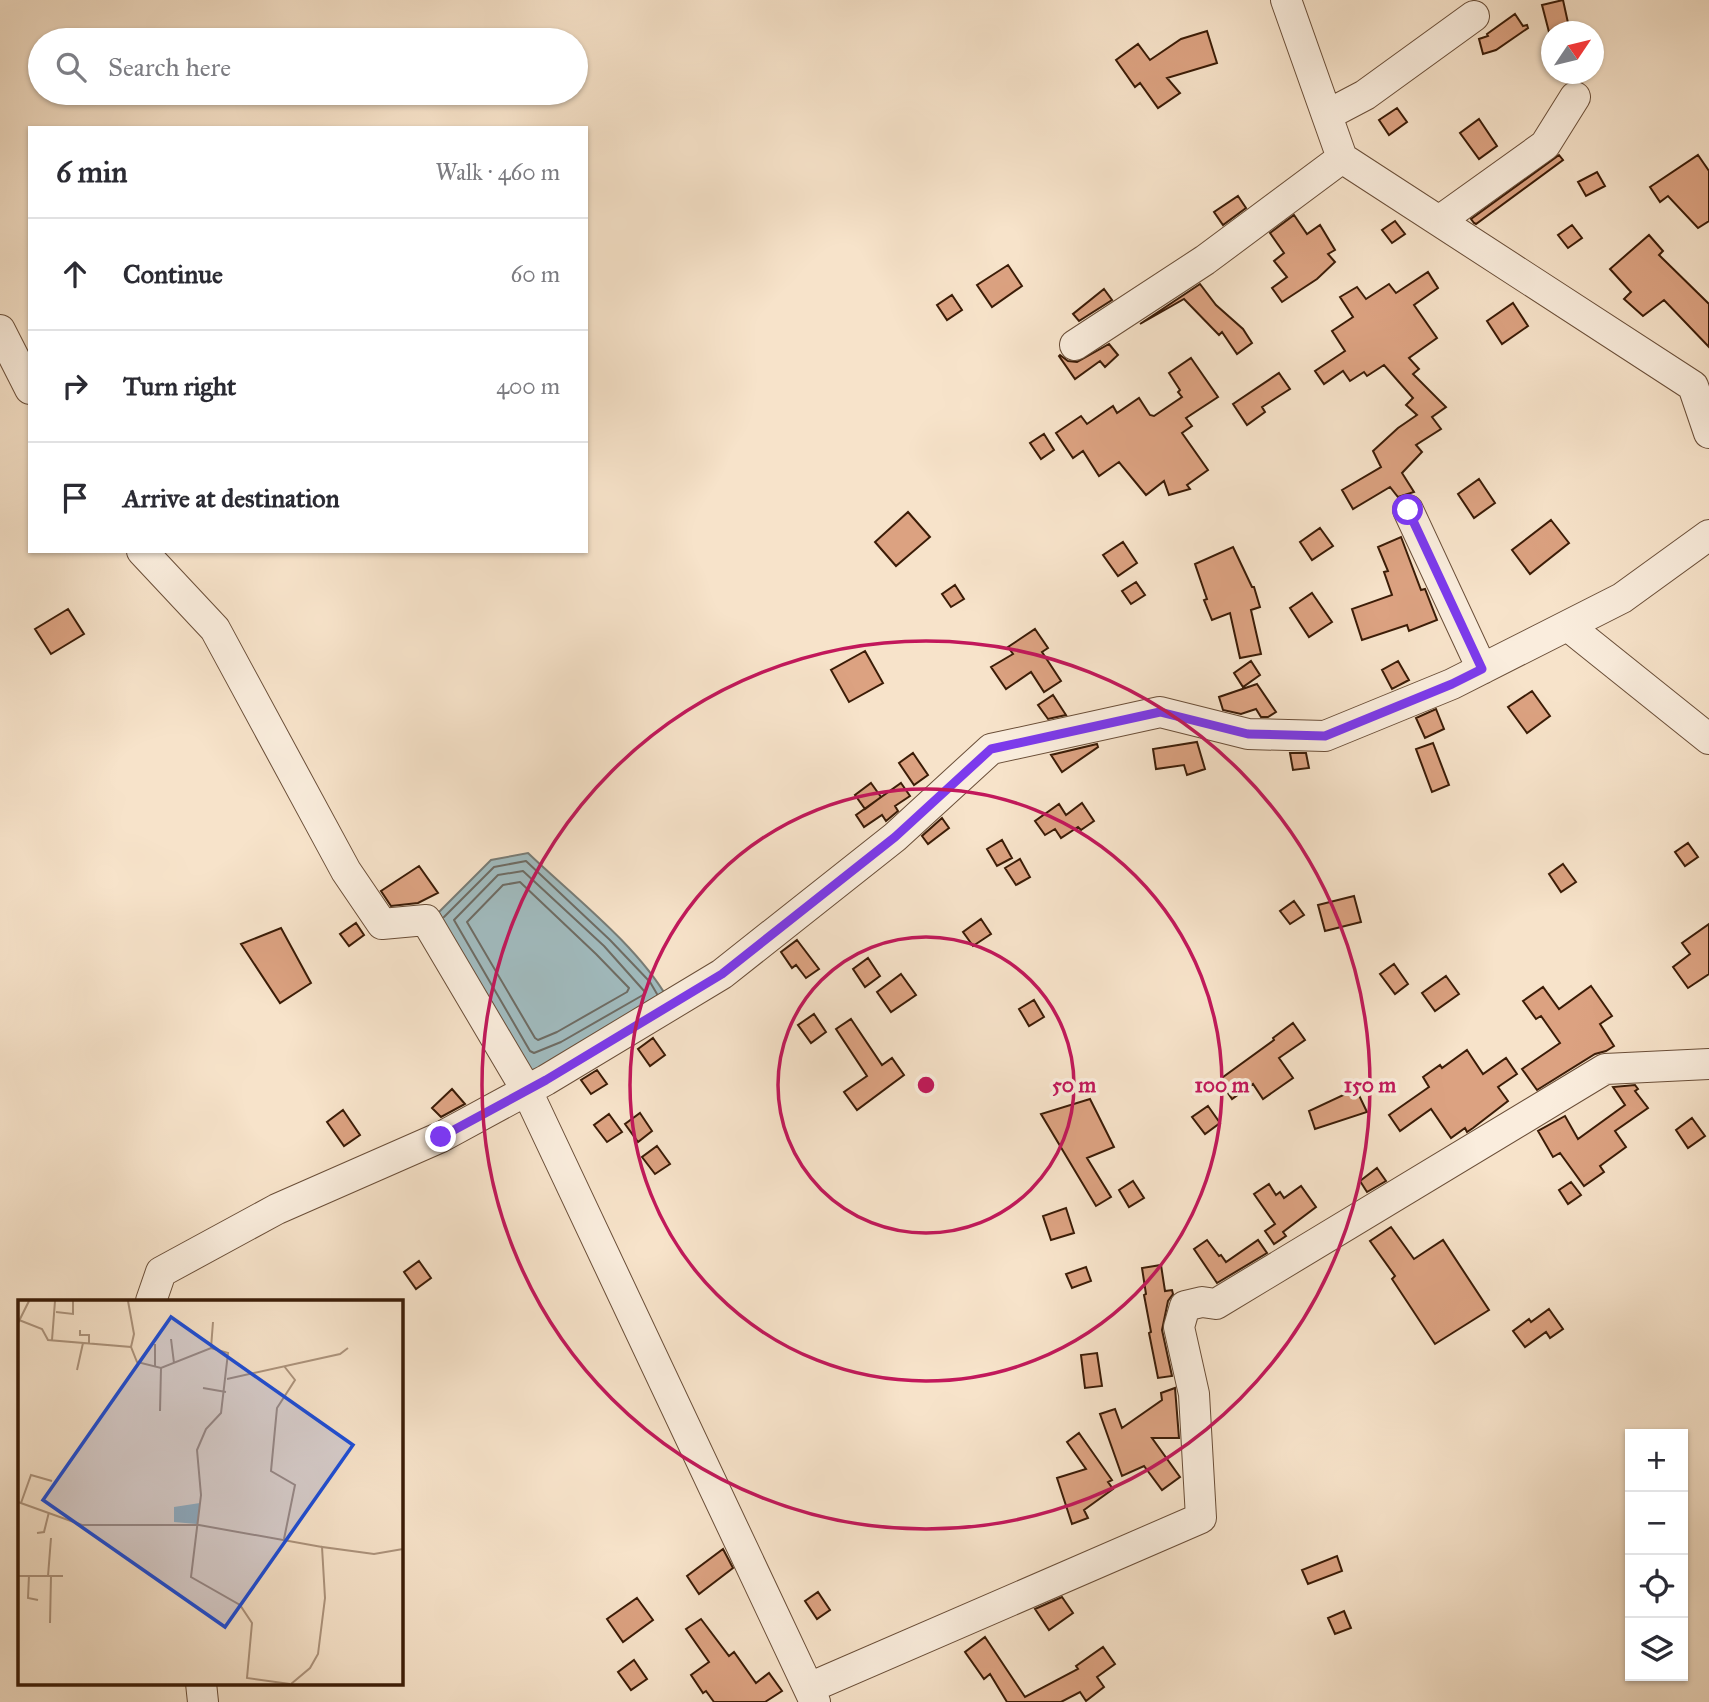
<!DOCTYPE html>
<html lang="en">
<head>
<meta charset="utf-8">
<style>
	body { margin:0; font-family:"IM FELL Great Primer",serif; background:#f7f7f7; color:#2b2b33 }
	.controls { position:absolute; right:21px; bottom:21px; display:grid; overflow:hidden; border-radius:0px; box-shadow:0 2px 5px #0004 }
	.controls button { width:63px; height:63px; display:grid; place-items:center; padding:0; border:0; border-bottom:2px solid #e1e1e2; background:#fff; color:#2b2b33; font:35px sans-serif }
	.compass { position:absolute; left:1541px; top:21px; width:63px; height:63px; border-radius:50%; background:#fff; box-shadow:0 2px 5px #0004; rotate:55deg }
	.stop { position:absolute; width:21px; height:21px; margin:-16px; border:5px solid #7c3aed; border-radius:50%; background:#fff }
	.stop.end { background:#7c3aed; border-color:#fff; box-shadow:0 2px 7px #0008 }
	.list { margin:0; padding:0; list-style:none }
	h2 { display:flex; justify-content:space-between; align-items:center; height:91px; margin:0; padding:0 28px; font-size:30px }
	h2 small { font-size:23px; font-weight:400; color:#7c7c81 }
	.list li { display:grid; grid-template-columns:46px 1fr auto; gap:21px; align-items:center; box-sizing:border-box; height:112px; padding:0 28px; border-top:2px solid #e1e1e2 }
	.list b { display:block; font-size:26px; white-space:nowrap }
	.list em { font-size:23px; font-style:normal; color:#7c7c81 }
	.icon { flex:none; width:38px; height:38px; fill:none; stroke:currentColor; stroke-width:2; stroke-linecap:round; stroke-linejoin:round }
	.map { position:relative; flex:none; width:1709px; height:1702px; overflow:hidden }
	.search { position:absolute; background:#fff; box-shadow:0 2px 5px #0004; left:28px; top:28px; width:560px; height:77px; display:flex; align-items:center; gap:18px; box-sizing:border-box; padding:0 24px; border-radius:38px; color:#7c7c81; font-size:26px }
	.panel { position:absolute; background:#fff; box-shadow:0 2px 5px #0004; left:28px; top:126px; width:560px; height:427px; border-radius:0px }
	.map>svg:first-child { display:block }
	.water { fill:#a1bcc0; stroke:#787c76; stroke-width:2 }
	.lines { fill:none; stroke-linecap:round; stroke-linejoin:round }
	.shore { stroke:#6e6c64; stroke-width:2 }
	.building { fill:#dca281; stroke:#3b1c07; stroke-width:2 }
	.minor-casing { stroke:#6a4e38; stroke-width:32 }
	.minor { stroke:#faeddd; stroke-width:30 }
	.route { stroke:#7c3aed; stroke-width:9 }
	.ring { fill:none; stroke:#c2185b; stroke-width:3.5 }
	.inset-road { fill:none; stroke:#ac937c; stroke-width:2 }
	.view { fill:#1d4ed8; fill-opacity:0.15; stroke:#1d4ed8; stroke-width:3.5 }
	.inset-edge { fill:none; stroke:#3b1c07; stroke-width:3.5 }
	.centre { fill:#c2185b; stroke:#faeddd; stroke-width:3.5 }
	.ring-label { font-size:21px; text-anchor:middle; font-weight:bold; fill:#c2185b; stroke:#faeddd; stroke-width:7; stroke-linejoin:round; paint-order:stroke }
</style>
</head>
<body>
<div class="map">
<svg width="1709" height="1702" viewBox="0 0 1709 1702">
	<rect width="100%" height="100%" fill="#f7e3ca"/>
	<filter id="stains"><feTurbulence type="fractalNoise" baseFrequency=".00286" numOctaves="4"/><feColorMatrix values="0 0 0 0 .2 0 0 0 0 .09 0 0 0 0 .02 0 0 0 .5 -.17"/></filter>
	<radialGradient id="worn" r=".72"><stop offset=".6" stop-color="#630" stop-opacity="0"/><stop offset="1" stop-color="#630" stop-opacity=".3"/></radialGradient>
	<!-- water -->
	<path class="water" d="M528 853C573 896 637 945 668 999L568 1056 525 1073 434 917 491 860Z"/>
	<g class="lines">
		<!-- shore -->
		<path class="shore" d="M523 871 604 946 645 992 643 995 561 1042 534 1053 530 1051 454 920 498 875Z
			M520 882 596 954 629 988 627 992 557 1032 538 1040 535 1038 467 922 503 885Z
			M444 917 494 867 526 861 610 940 650 982 657 994"/>
	</g>
	<!-- building -->
	<path class="building" d="M1563 0 1570 32H1549L1542 5Z
		M1515 14 1523 26 1527 25 1528 28 1496 50 1483 54 1479 39 1488 36 1487 34Z
		M1207 31 1217 63 1167 78 1180 93 1158 108 1140 83 1135 87 1116 60 1138 44 1150 60 1181 39Z
		M1397 108 1407 122 1389 135 1379 120Z
		M1479 119 1497 146 1479 159 1460 133Z
		M1559 155 1563 160 1476 224 1474 223 1471 219Z
		M1698 155 1709 171V221L1698 228 1668 196 1660 202 1650 187Z
		M1597 172 1605 186 1586 196 1578 182Z
		M1238 196 1246 208 1223 225 1214 212Z
		M1294 215 1307 234 1320 225 1335 250 1328 254 1335 262 1317 279 1282 302 1272 288 1287 277 1274 261 1284 253 1270 233Z
		M1395 221 1405 234 1392 243 1382 230Z
		M1572 225 1582 238 1568 248 1558 235Z
		M1649 235 1663 251 1659 255 1709 304V347L1664 300 1643 316 1624 299 1631 292 1610 269Z
		M1008 265 1022 286 992 307 977 285Z
		M1428 272 1438 288 1414 305 1437 338 1409 358 1419 369 1413 374 1446 407 1432 417 1441 429 1416 445 1422 452 1402 473 1414 492 1398 497 1390 487 1353 509 1342 490 1381 467 1373 451 1398 428 1417 415 1406 405 1413 398 1384 365 1367 376 1364 372 1350 381 1343 371 1324 384 1315 371 1345 351 1332 331 1353 317 1340 297 1357 287 1366 299 1389 284 1396 293Z
		M1200 284 1216 305 1243 329 1252 343 1237 354 1222 332 1219 335 1184 299 1140 324Z
		M1104 289 1112 300 1079 321 1073 314Z
		M952 295 962 310 947 320 937 305Z
		M1513 303 1528 326 1502 344 1487 321Z
		M1109 344 1118 355 1105 367 1100 361 1075 379 1059 356 1060 355 1068 361 1077 362Z
		M1191 358 1218 397 1186 418 1192 426 1182 433 1208 470 1187 485 1190 489 1169 495 1164 481 1146 495 1119 462 1099 476 1083 451 1073 458 1056 433 1081 416 1087 424 1113 406 1117 413 1139 398 1150 415 1154 416 1182 397 1178 392 1180 390 1169 373Z
		M1279 373 1290 389 1262 407 1265 412 1247 425 1233 404Z
		M1044 434 1054 450 1041 459 1030 443Z
		M1479 479 1495 503 1474 518 1458 494Z
		M908 512 930 537 896 566 875 542Z
		M1551 520 1569 543 1530 574 1512 550Z
		M1320 528 1333 546 1312 560 1300 542Z
		M1401 537 1421 590 1425 589 1437 620 1409 631 1407 625 1362 640 1352 609 1392 595 1384 572 1388 571 1378 547Z
		M1123 542 1137 563 1118 576 1103 555Z
		M1233 547 1252 587H1254L1260 607 1251 610 1261 654 1240 658 1230 613 1212 620 1204 600 1207 599 1195 564Z
		M1136 582 1145 595 1131 604 1122 591Z
		M955 585 964 599 951 607 942 594Z
		M1312 593 1332 622 1309 637 1290 608Z
		M68 609 84 634 51 654 35 629Z
		M1035 629 1048 648 1042 652 1061 681 1044 692 1031 672 1006 689 991 667 1013 654 1008 647Z
		M865 651 883 683 849 702 831 670Z
		M1251 661 1260 675 1243 687 1234 673Z
		M1398 661 1409 680 1392 689 1382 670Z
		M1257 684 1276 712 1268 717H1261L1256 709 1241 714 1223 710 1219 697Z
		M1532 691 1550 716 1527 733 1508 707Z
		M1053 695 1066 715 1048 719 1038 705Z
		M1436 709 1444 729 1425 738 1416 718Z
		M1197 742 1205 769 1187 775 1184 765 1156 769 1153 749Z
		M1433 743 1449 785 1432 792 1416 749Z
		M1097 744 1098 747 1062 772 1051 755Z
		M913 753 928 775 914 785 899 763Z
		M1290 753H1306L1309 768 1293 770Z
		M871 783 881 797 865 809 855 795Z
		M901 783 910 796 895 806 898 811 886 821 882 815 864 827 856 815Z
		M1082 803 1094 821 1081 830 1078 827 1061 838 1055 829 1045 835 1035 821 1059 804 1066 815Z
		M942 818 949 828 928 844 922 836Z
		M1002 840 1012 858 997 866 987 849Z
		M1688 843 1698 857 1685 866 1675 852Z
		M1020 859 1030 877 1016 885 1005 868Z
		M1563 864 1576 882 1561 892 1549 874Z
		M419 866 438 893 418 903 391 906 381 891Z
		M1354 896 1361 922 1325 931 1318 905Z
		M1294 901 1304 915 1290 924 1280 911Z
		M981 919 991 934 973 946 963 932Z
		M356 923 364 935 349 946 340 934Z
		M1709 924V974L1688 988 1673 967 1690 954 1682 943Z
		M281 928 311 983 280 1003 241 944Z
		M797 940 819 969 806 978 796 965 792 968 781 952Z
		M868 958 880 976 865 987 853 969Z
		M1394 964 1408 984 1395 994 1380 974Z
		M901 974 916 995 891 1012 877 992Z
		M1446 976 1459 994 1435 1011 1422 993Z
		M1591 986 1612 1016 1600 1024 1614 1046 1606 1051 1595 1054 1537 1090 1522 1069 1560 1043 1541 1016 1536 1019 1523 1001 1543 987 1559 1009Z
		M1034 1000 1044 1017 1029 1026 1019 1009Z
		M814 1014 826 1032 811 1043 798 1025Z
		M851 1019 882 1065 892 1058 904 1075 857 1110 844 1092 867 1076 836 1029Z
		M1293 1023 1305 1040 1279 1058 1293 1078 1263 1099 1253 1084 1232 1099 1219 1080 1274 1040 1273 1038Z
		M653 1038 665 1055 650 1066 638 1049Z
		M1467 1050 1483 1074 1506 1058 1517 1074 1498 1087 1508 1101 1473 1128 1467 1132 1465 1128 1451 1138 1431 1109 1400 1131 1389 1115 1429 1087 1423 1077 1440 1065 1442 1068Z
		M597 1070 607 1084 591 1094 581 1080Z
		M1635 1085 1638 1089 1635 1091 1648 1108 1615 1131 1626 1147 1600 1166 1604 1172 1584 1186 1560 1153 1553 1157 1538 1131 1565 1116 1578 1139 1625 1105 1613 1087Z
		M452 1089 465 1104 441 1117 432 1108Z
		M1356 1089 1367 1112 1315 1129 1309 1111Z
		M1090 1099 1114 1147 1087 1158 1111 1197 1096 1206 1041 1114Z
		M1208 1106 1220 1123 1205 1134 1192 1117Z
		M343 1110 360 1135 344 1146 327 1122Z
		M640 1113 652 1131 638 1142 625 1124Z
		M609 1114 622 1132 607 1142 594 1125Z
		M1692 1118 1705 1136 1688 1148 1676 1130Z
		M657 1146 670 1164 655 1174 642 1157Z
		M1377 1168 1386 1181 1367 1192 1360 1181Z
		M1133 1181 1144 1198 1129 1207 1119 1190Z
		M1571 1182 1581 1195 1568 1204 1559 1190Z
		M1269 1184 1276 1195 1280 1192 1284 1198 1301 1186 1316 1207 1283 1232 1286 1236 1274 1244 1265 1231 1275 1224 1254 1194Z
		M1066 1208 1074 1233 1051 1240 1043 1216Z
		M1391 1227 1414 1259 1443 1240 1489 1310 1435 1344 1392 1279 1395 1276 1370 1241Z
		M1207 1240 1219 1256 1221 1255 1226 1262 1258 1240 1267 1253 1217 1283 1194 1249Z
		M419 1261 431 1278 416 1289 404 1272Z
		M1161 1265 1165 1291 1172 1290 1173 1294 1168 1301 1162 1330 1172 1376 1158 1378 1149 1333 1151 1332 1144 1295 1146 1294 1142 1268Z
		M1086 1267 1091 1281 1072 1288 1066 1274Z
		M1549 1309 1563 1329 1550 1338 1546 1332 1525 1347 1513 1331 1529 1319 1531 1322Z
		M1097 1353 1102 1386 1085 1388 1081 1355Z
		M1175 1388 1179 1438H1152L1180 1477 1162 1490 1144 1466 1122 1476 1100 1414 1115 1409 1122 1428 1162 1400 1161 1393Z
		M1079 1433 1112 1480 1108 1482 1113 1489 1084 1510 1088 1518 1072 1524 1057 1478 1086 1469 1067 1442Z
		M723 1549 733 1568 699 1594 687 1576Z
		M1337 1556 1342 1571 1308 1584 1302 1570Z
		M818 1592 830 1610 817 1619 805 1601Z
		M1062 1597 1073 1613 1049 1630 1035 1609Z
		M637 1598 653 1620 623 1642 607 1619Z
		M1344 1611 1351 1628 1335 1634 1328 1618Z
		M701 1619 729 1656 734 1652 756 1683 769 1673 782 1691 765 1702H714L706 1691 703 1693 691 1675 709 1662 686 1629Z
		M985 1637 1025 1697 1078 1669 1076 1666 1103 1647 1115 1664 1097 1677 1104 1687 1086 1701 1080 1692 1061 1702H1007L990 1674 984 1679 965 1652Z
		M634 1660 647 1679 631 1690 618 1672Z"/>
	<g class="lines">
		<defs>
			<path id="minor" d="M1286 0 1342 158 1693 386 1709 433
				M1327 115 1365 95 1474 16
				M1439 221 1545 145 1575 97
				M0 330 30 389
				M1075 345 1205 260 1342 158
				M1408 510 1482 669
				M142 551 215 629 346 871 382 924 426 920 527 1091 815 1702
				M1568 626 1709 739
				M151 1301 161 1272 277 1209 441 1137 546 1080 722 974 895 837 991 749 1160 712 1248 734 1325 736 1452 684 1622 598 1709 535
				M201 1683 203 1702
				M809 1688 1201 1518 1194 1394 1179 1327 1185 1306 1202 1302 1216 1304 1605 1069 1709 1064"/>
		</defs>
		<!-- minor casing -->
		<use href="#minor" class="minor-casing"/>
		<!-- minor -->
		<use href="#minor" class="minor"/>
	</g>
	<g class="lines">
		<!-- route -->
		<path class="route" d="M441 1137 546 1080 722 974 895 837 991 749 1160 712 1248 734 1325 736 1452 684 1482 669 1408 510"/>
	</g>
	<!-- distance rings -->
	<g class="ring">
		<circle cx="926" cy="1085" r="148"/>
		<circle cx="926" cy="1085" r="296"/>
		<circle cx="926" cy="1085" r="444"/>
	</g>
	<!-- overview -->
	<g transform="translate(18 1300)">
		<rect width="385" height="385" fill="#f7e3ca"/>
		<path d="M182 203 179 224 156 222V207Z" fill="#a1bcc0"/>
		<path class="inset-road" d="M110 1 116 34 113 47M38 12 55 14V1M1 20 24 29 30 40 113 47 119 62 143 68 193 48 210 53 203 113 188 129 179 150 183 195 173 277 222 305 234 323 229 378 272 384M0 23 11 1M62 30V35H71V44M153 39 156 63M34 40 37 1M193 48 195 22M137 67V44M59 70 65 43M209 79 322 54 330 48M185 88 208 92M142 111 143 68M0 202 64 225H181L304 247M3 203 13 175 34 181M19 233 26 232 31 212M266 239 277 185 253 171 259 108 277 80 266 66M11 275 10 298 20 300M30 276 33 238M0 292V276H45M32 323 33 276M273 384 292 368 300 354 307 298 304 247 356 254 385 249"/>
		<path class="view" d="M153 17 335 145 207 327 25 200Z"/>
		<rect width="385" height="385" class="inset-edge"/>
	</g>
	<circle cx="926" cy="1085" r="10" class="centre"/>
	<g class="ring-label">
		<text x="1074" y="1092">50 m</text>
		<text x="1222" y="1092">100 m</text>
		<text x="1370" y="1092">150 m</text>
	</g>
	<rect width="100%" height="100%" filter="url(#stains)"/>
	<rect width="100%" height="100%" fill="url(#worn)"/>
</svg>
<div class="controls">
<button>+</button>
<button>−</button>
<button><svg class="icon" aria-label="locate" viewBox="0 0 24 24"><circle cx="12" cy="12" r="6"/><path d="M12 2v4M12 18v4M2 12h4M18 12h4"/></svg></button>
<button><svg class="icon" aria-label="layers" viewBox="0 0 24 24"><path d="M12 4l9 5-9 5-9-5zM3 14l9 5 9-5"/></svg></button>
</div>
<svg class="compass" viewBox="-18 -18 36 36"><path d="M0-13l5 13h-10z" fill="#e53935"/><path d="M0 13l5-13h-10z" fill="#7c7c81"/></svg>
<div class="stop" style="left:1408px;top:510px"></div>
<div class="stop end" style="left:441px;top:1137px"></div>
<div class="search"><svg class="icon" aria-label="search" viewBox="0 0 24 24"><circle cx="10" cy="10" r="6"/><path d="M15 15l6 6"/></svg>Search here</div>
<section class="panel">
<h2>6 min<small>Walk · 460 m</small></h2>
<ul class="list">
<li><svg class="icon" aria-label="ahead" viewBox="0 0 24 24"><path d="M12 20V5M6 11l6-6 6 6"/></svg><div><b>Continue</b></div><em>60 m</em></li>
<li><svg class="icon" aria-label="right" viewBox="0 0 24 24"><path d="M7 20v-9h11M14 6l5 5-5 5"/></svg><div><b>Turn right</b></div><em>400 m</em></li>
<li><svg class="icon" aria-label="arrive" viewBox="0 0 24 24"><path d="M6 21V4h12l-3 4 3 4H6"/></svg><div><b>Arrive at destination</b></div></li>
</ul>
</section>
</div>
</body>
</html>
